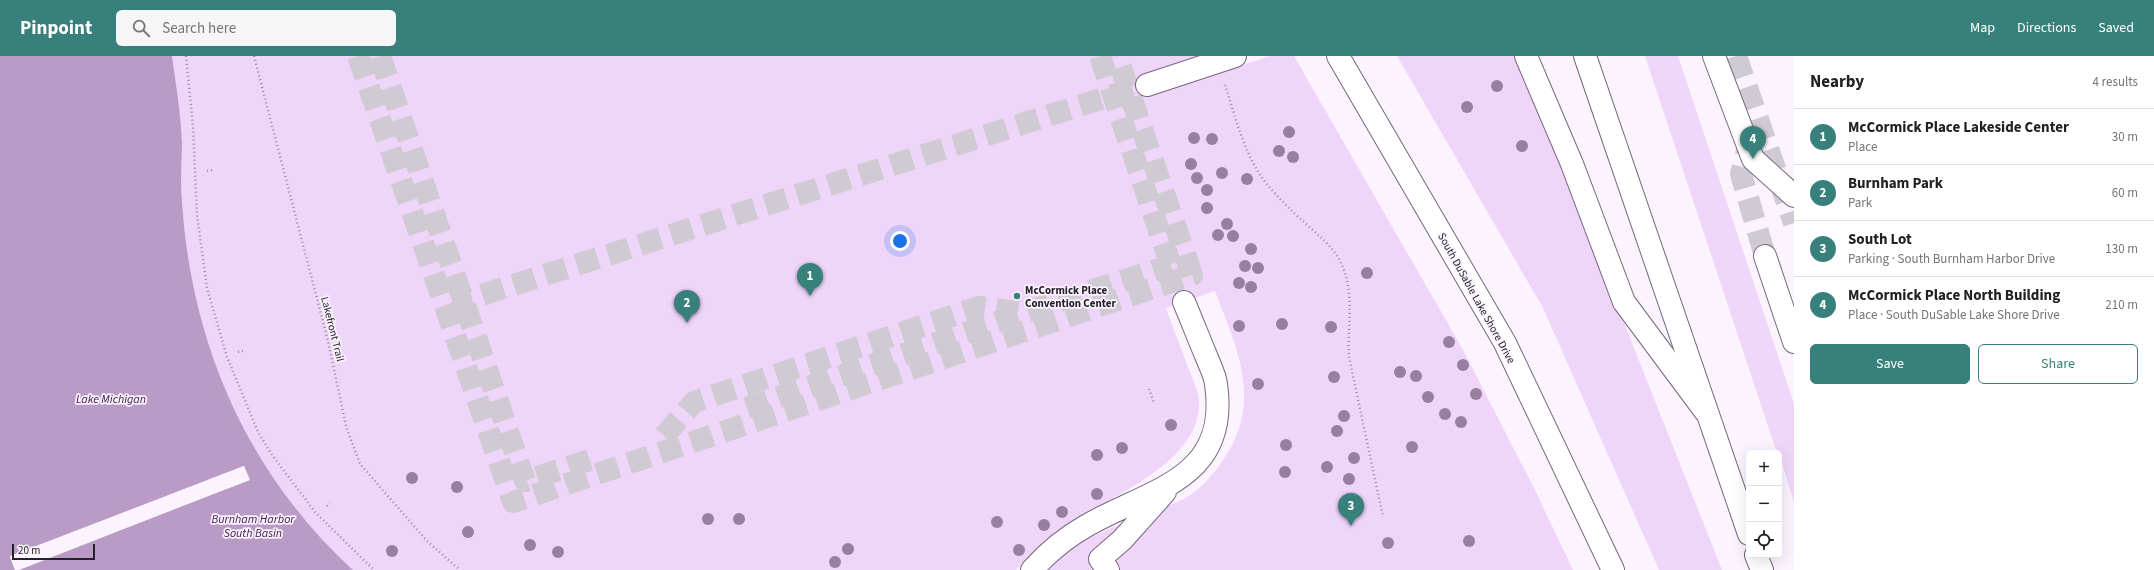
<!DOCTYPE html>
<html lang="en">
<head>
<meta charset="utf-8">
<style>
	body { margin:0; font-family:"Source Sans 3",sans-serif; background:#f6f6f6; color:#202124 }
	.controls { position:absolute; right:12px; bottom:12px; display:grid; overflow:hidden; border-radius:6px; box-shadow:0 4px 16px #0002 }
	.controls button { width:36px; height:36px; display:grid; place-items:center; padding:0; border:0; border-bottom:1px solid #e0e0e0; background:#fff; color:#202124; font:20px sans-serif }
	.scale { position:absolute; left:12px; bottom:10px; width:83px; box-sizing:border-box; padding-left:4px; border:2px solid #262029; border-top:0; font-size:11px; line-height:14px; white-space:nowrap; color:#262029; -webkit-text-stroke:3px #fbf4fe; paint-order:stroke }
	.you { position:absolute; left:900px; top:185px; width:14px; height:14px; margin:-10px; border:3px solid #fff; border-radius:50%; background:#1a73e8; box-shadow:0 0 0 6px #1a73e833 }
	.badge { display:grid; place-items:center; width:26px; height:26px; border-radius:50%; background:#38807b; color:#fff; font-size:13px; font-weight:700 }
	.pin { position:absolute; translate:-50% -33px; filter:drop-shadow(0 1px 2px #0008) }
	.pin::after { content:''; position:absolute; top:21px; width:14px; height:12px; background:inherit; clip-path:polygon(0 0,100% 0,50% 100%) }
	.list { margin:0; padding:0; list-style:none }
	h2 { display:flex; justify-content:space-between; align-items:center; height:52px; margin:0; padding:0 16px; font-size:17px }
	h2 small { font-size:13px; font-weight:400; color:#757577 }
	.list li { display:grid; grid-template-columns:26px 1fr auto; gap:12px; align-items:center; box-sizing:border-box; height:56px; padding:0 16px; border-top:1px solid #e0e0e0 }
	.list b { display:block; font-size:15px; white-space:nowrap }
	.list p { margin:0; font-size:13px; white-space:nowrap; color:#757577 }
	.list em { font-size:13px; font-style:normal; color:#757577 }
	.actions { display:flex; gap:8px; padding:12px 16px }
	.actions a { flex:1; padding:9px 0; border:1px solid #38807b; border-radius:6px; text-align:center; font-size:14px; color:#38807b }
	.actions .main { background:#38807b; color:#fff }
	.icon { flex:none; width:22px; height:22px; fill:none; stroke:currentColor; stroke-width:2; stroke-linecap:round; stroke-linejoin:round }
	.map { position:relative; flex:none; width:1794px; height:514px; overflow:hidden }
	header { display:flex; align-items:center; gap:24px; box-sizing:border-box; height:56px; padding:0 20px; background:#38807b; color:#fff }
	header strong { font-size:19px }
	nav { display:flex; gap:22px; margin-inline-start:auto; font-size:14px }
	.search { width:280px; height:36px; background:#f6f6f6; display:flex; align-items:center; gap:10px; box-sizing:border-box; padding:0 14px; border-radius:6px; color:#757577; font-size:15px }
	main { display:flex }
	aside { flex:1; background:#fff }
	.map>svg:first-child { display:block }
	.green { fill:#f0d5fb }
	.water { fill:#b99bc5 }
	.pier { fill:#fbf4fe; fill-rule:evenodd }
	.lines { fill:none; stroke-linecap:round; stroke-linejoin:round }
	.minor-tunnel { stroke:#d0cad3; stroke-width:22; stroke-dasharray:22 11; stroke-linecap:butt }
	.minor-casing { stroke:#75667c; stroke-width:24 }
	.highway-casing { stroke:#75667c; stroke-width:24 }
	.path { stroke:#958e98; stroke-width:2.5; stroke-dasharray:1 3; stroke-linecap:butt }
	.minor { stroke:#fff; stroke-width:22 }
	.highway { stroke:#fff; stroke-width:22 }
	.tree { fill:#977fa0 }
	.poi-dot { fill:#38807b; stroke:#fbf4fe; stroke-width:1.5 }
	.labels { text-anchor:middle; stroke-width:3.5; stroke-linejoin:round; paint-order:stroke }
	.poi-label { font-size:11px; font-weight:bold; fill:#262029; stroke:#fbf4fe; text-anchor:start }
	.street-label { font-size:11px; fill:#262029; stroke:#fbf4fe }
	.water-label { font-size:12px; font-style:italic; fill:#3b1449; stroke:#fbf4fe }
</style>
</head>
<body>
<header>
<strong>Pinpoint</strong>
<div class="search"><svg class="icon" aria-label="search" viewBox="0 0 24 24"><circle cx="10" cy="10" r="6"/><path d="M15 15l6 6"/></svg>Search here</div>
<nav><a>Map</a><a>Directions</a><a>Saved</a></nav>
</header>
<main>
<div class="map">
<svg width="1794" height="514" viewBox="0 0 1794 514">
	<rect width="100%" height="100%" fill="#fbf4fe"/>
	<!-- green -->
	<path class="green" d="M172 0H1205L1151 39 1270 0H1294L1462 292 1534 432 1573 514H1048C1084 474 1133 467 1179 445 1197 437 1210 423 1221 407 1264 348 1238 295 1215 235L1166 252C1173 272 1181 292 1188 311 1192 322 1199 335 1199 346 1201 408 1106 442 1062 471 1045 483 1030 499 1016 514H353C247 417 191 287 182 145 180 126 182 106 182 87 181 58 176 29 172 0Z
		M1397 0H1515L1573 138 1722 514H1659L1543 252Z
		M1645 0H1678L1794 348V447L1779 397H1777Z"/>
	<!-- water -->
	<path class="water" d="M0 0H172C176 29 181 58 182 87 182 106 180 126 182 145 191 287 247 417 353 514H19L249 424 244 410 10 501 15 514H0Z"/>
	<!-- pier -->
	<path class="pier" d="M244 410 250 424 15 514 10 500ZM243 413 247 423 17 513 12 501Z"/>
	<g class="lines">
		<!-- minor-tunnel -->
		<path class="minor-tunnel" d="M358 0 513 446 1192 219 1117 0
			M380 0 525 425 593 403
			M1100 0 1175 222
			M1736 0 1794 167
			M1751 79 1741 118 1765 200
			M452 246 453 248 1142 30
			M747 352 1026 256 1171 209
			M664 380 694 346 979 251 1018 256"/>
		<defs>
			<path id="minor" d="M1526 0 1572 108 1624 246 1705 355
				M1714 0 1753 103 1794 140
				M1147 29 1235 0
				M1765 200 1794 286
				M1032 514C1048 496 1065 482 1086 470 1150 433 1230 424 1216 328 1215 319 1210 310 1207 302 1199 283 1192 265 1184 246
				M1108 514 1100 503 1122 484 1165 436"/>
			<path id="highway" d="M1338 0 1505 287 1613 514
				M1585 0 1749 478
				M1756 499 1762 514"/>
		</defs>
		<!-- minor casing -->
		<use href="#minor" class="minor-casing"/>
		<!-- highway casing -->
		<use href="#highway" class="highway-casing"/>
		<!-- path -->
		<path class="path" d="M186 0 193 70 197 159 207 232 227 301 258 376 272 399 315 456 374 514
			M254 0 328 285 346 370 360 408 427 485 460 514
			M1225 29C1236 62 1244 99 1266 127 1277 140 1291 155 1304 166 1317 178 1330 188 1339 203 1356 234 1347 268 1349 301L1383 461
			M207 115 213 114
			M238 296 243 295
			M1149 333 1154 347
			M327 450 330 447"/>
		<!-- minor -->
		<use href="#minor" class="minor"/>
		<!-- highway -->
		<use href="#highway" class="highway"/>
	</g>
	<!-- trees -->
	<g class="tree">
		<circle cx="1497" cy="30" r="6"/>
		<circle cx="1467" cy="51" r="6"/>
		<circle cx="1289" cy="76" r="6"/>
		<circle cx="1194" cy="82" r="6"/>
		<circle cx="1212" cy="83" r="6"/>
		<circle cx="1522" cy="90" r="6"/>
		<circle cx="1279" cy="95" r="6"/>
		<circle cx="1293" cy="101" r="6"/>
		<circle cx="1191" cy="108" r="6"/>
		<circle cx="1222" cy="117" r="6"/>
		<circle cx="1197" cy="122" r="6"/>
		<circle cx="1247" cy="123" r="6"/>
		<circle cx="1207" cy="134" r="6"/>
		<circle cx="1207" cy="152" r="6"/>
		<circle cx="1227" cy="168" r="6"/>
		<circle cx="1218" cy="179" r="6"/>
		<circle cx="1233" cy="180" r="6"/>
		<circle cx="1251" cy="193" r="6"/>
		<circle cx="1245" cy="210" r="6"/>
		<circle cx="1258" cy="212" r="6"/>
		<circle cx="1367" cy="217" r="6"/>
		<circle cx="1239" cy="227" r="6"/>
		<circle cx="1251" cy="231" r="6"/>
		<circle cx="1282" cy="268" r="6"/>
		<circle cx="1239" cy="270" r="6"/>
		<circle cx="1331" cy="271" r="6"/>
		<circle cx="1449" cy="286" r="6"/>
		<circle cx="1463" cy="309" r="6"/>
		<circle cx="1400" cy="316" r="6"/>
		<circle cx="1416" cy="320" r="6"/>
		<circle cx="1334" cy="321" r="6"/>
		<circle cx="1258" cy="328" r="6"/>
		<circle cx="1476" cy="338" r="6"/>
		<circle cx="1428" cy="341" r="6"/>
		<circle cx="1445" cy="358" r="6"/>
		<circle cx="1344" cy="360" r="6"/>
		<circle cx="1461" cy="366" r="6"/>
		<circle cx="1171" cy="369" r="6"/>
		<circle cx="1337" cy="375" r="6"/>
		<circle cx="1286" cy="389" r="6"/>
		<circle cx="1412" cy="391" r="6"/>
		<circle cx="1122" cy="392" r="6"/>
		<circle cx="1097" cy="399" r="6"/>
		<circle cx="1354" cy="402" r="6"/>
		<circle cx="1327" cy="411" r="6"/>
		<circle cx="1285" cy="416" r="6"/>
		<circle cx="412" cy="422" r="6"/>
		<circle cx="1349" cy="423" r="6"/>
		<circle cx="457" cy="431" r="6"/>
		<circle cx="1097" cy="438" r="6"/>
		<circle cx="1062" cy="456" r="6"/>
		<circle cx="708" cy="463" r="6"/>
		<circle cx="739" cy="463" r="6"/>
		<circle cx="997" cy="466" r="6"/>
		<circle cx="1044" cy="469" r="6"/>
		<circle cx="468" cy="476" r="6"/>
		<circle cx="1469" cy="485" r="6"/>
		<circle cx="1388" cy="487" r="6"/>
		<circle cx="530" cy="489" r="6"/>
		<circle cx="848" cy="493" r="6"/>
		<circle cx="1019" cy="494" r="6"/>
		<circle cx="392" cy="495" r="6"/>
		<circle cx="558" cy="496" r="6"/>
		<circle cx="835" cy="506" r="6"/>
	</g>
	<!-- markers -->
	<circle class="poi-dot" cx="1017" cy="240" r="4"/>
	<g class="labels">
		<!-- poi labels -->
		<g class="poi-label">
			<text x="1025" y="238">McCormick Place<tspan x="1025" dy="13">Convention Center</tspan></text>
		</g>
		<!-- street labels -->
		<g class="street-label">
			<text transform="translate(1477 242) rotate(61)" y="4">South DuSable Lake Shore Drive</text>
			<text transform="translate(333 273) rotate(76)" y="4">Lakefront Trail</text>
		</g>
		<!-- water labels -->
		<g class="water-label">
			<text x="111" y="347">Lake Michigan</text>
			<text x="253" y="467">Burnham Harbor<tspan x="253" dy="14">South Basin</tspan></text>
		</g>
	</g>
</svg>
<div class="controls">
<button>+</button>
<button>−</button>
<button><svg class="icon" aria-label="locate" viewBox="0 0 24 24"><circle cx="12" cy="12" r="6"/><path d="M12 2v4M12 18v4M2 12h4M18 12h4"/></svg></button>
</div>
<div class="scale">20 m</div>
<div class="you"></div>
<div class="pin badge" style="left:810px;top:240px">1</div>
<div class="pin badge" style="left:687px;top:267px">2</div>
<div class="pin badge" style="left:1351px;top:470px">3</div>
<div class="pin badge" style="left:1753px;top:103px">4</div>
</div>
<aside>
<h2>Nearby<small>4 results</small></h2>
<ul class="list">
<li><span class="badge">1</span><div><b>McCormick Place Lakeside Center</b><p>Place</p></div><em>30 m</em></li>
<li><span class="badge">2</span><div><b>Burnham Park</b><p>Park</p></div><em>60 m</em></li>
<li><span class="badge">3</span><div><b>South Lot</b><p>Parking · South Burnham Harbor Drive</p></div><em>130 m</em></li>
<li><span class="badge">4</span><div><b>McCormick Place North Building</b><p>Place · South DuSable Lake Shore Drive</p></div><em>210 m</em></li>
</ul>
<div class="actions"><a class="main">Save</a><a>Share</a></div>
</aside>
</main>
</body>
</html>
